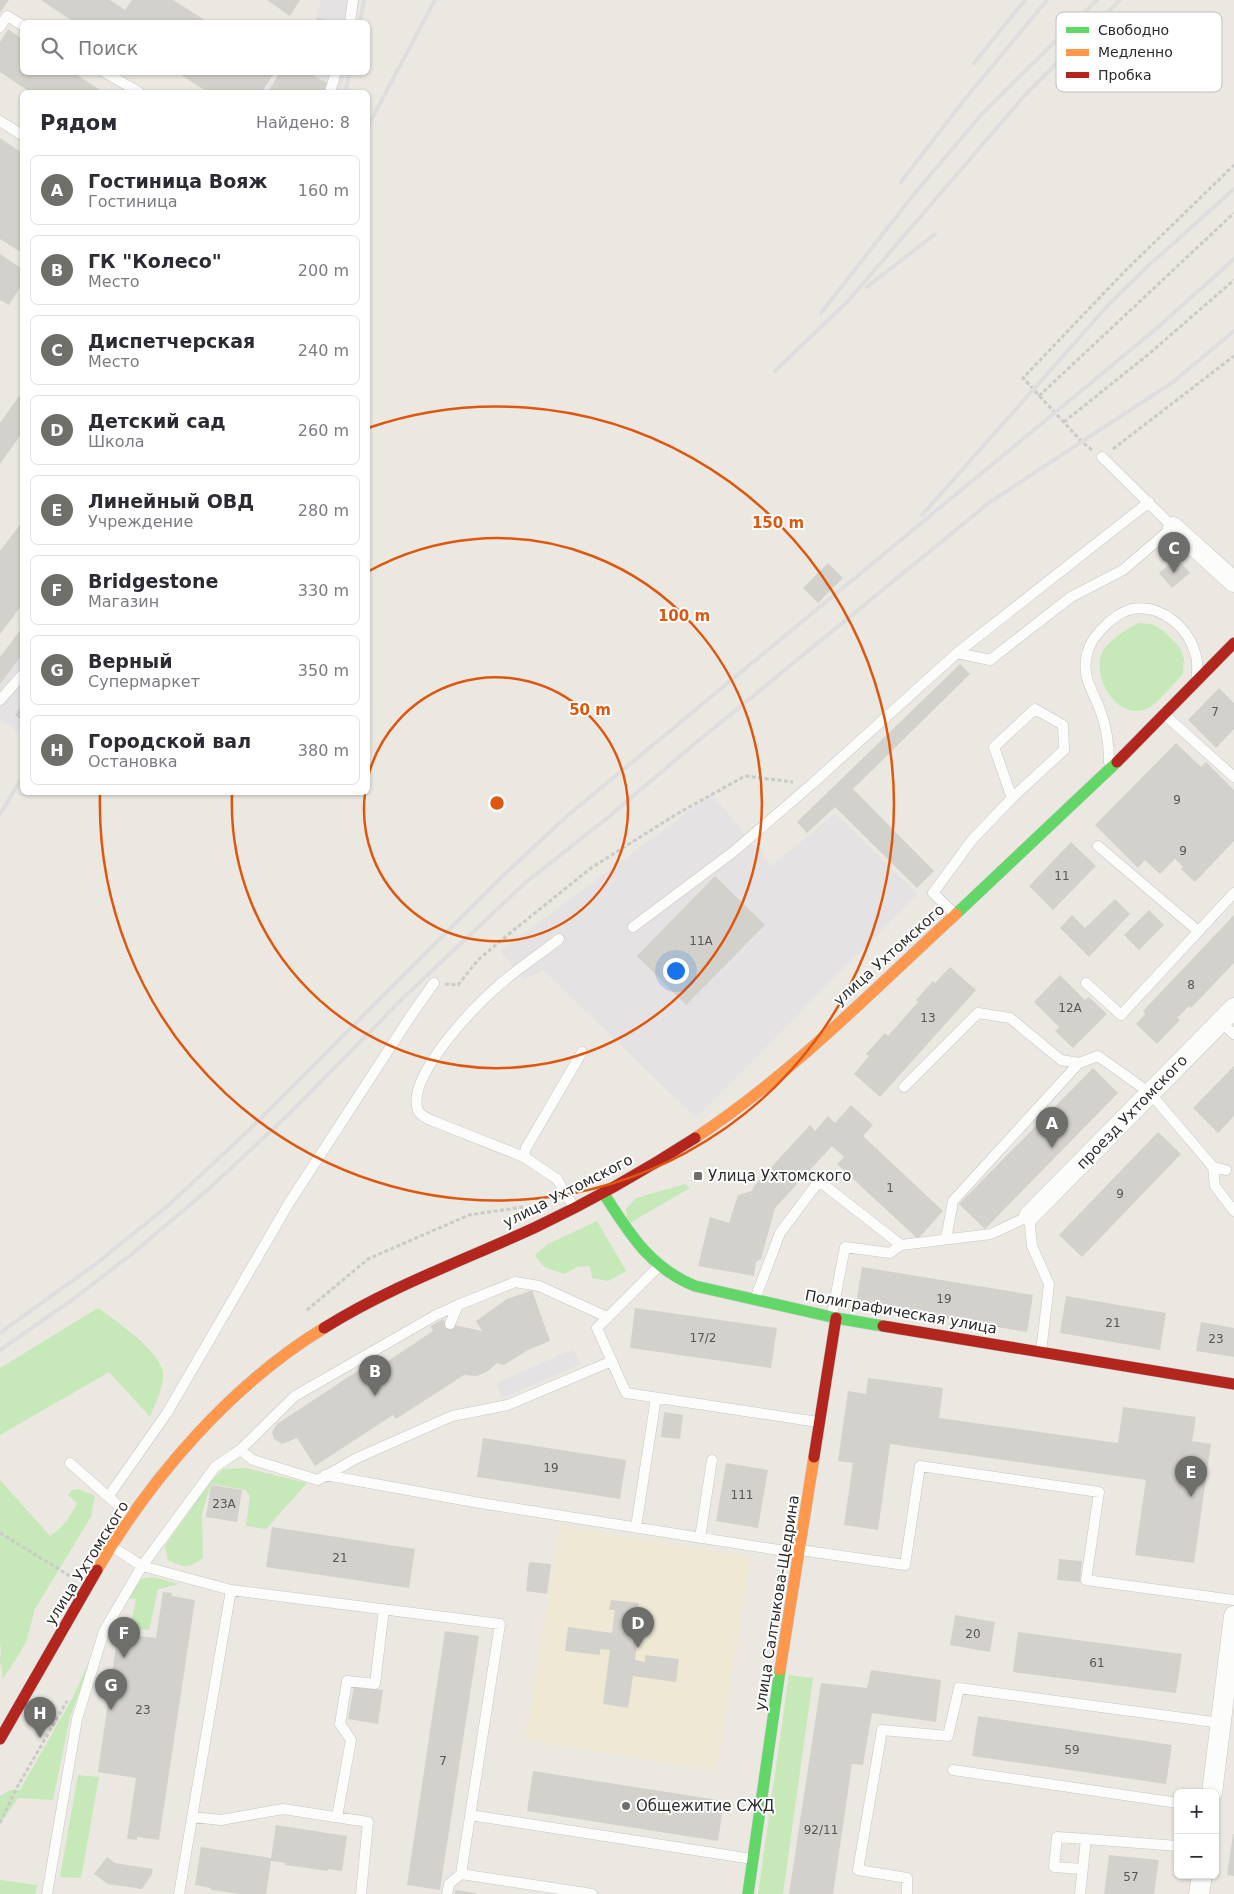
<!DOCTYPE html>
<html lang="ru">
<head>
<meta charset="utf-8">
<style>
	body { margin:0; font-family:"DejaVu Sans",sans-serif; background:#f2f2f3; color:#2b2b33 }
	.controls { position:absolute; right:15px; bottom:15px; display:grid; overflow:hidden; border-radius:8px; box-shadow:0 1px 4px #0004 }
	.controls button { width:45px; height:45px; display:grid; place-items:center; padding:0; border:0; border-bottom:1px solid #e1e1e2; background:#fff; color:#2b2b33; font:25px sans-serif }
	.you { position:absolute; left:675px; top:970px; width:18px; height:18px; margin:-12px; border:4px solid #fff; border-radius:50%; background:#1a73e8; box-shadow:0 0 0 8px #1a73e833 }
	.badge { display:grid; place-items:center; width:32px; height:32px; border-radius:50%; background:#6e6e6b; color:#fff; font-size:16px; font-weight:700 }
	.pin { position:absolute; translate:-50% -41px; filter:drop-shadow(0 1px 2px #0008) }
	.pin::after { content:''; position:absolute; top:26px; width:18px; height:15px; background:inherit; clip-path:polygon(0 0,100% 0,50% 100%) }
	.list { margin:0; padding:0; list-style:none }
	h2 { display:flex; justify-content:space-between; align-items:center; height:65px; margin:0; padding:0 20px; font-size:21px }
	h2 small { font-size:16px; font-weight:400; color:#7c7c81 }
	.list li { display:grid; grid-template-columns:32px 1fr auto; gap:15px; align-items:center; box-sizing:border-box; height:70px; margin:0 10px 10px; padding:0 10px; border:1px solid #e1e1e2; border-radius:8px }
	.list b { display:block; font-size:19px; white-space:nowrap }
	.list p { margin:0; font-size:16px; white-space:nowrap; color:#7c7c81 }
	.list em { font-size:16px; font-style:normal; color:#7c7c81 }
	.icon { flex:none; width:28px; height:28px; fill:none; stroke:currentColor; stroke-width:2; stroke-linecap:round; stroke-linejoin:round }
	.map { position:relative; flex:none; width:1234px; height:1894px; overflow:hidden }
	.search { position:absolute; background:#fff; box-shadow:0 1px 4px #0004; left:20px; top:20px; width:350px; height:55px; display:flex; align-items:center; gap:12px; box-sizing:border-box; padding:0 18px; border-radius:8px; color:#7c7c81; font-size:19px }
	.panel { position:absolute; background:#fff; box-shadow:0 1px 4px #0004; left:20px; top:90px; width:350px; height:705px; border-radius:8px }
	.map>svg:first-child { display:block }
	.industrial { fill:#e5e2e4 }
	.education { fill:#eee8d5 }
	.green { fill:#c7e8b8 }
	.building { fill:#d3d1cc }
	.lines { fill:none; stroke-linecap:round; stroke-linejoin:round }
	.lane-casing { stroke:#c7c6c6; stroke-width:11 }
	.street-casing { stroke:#c7c6c6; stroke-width:21 }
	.fast-casing { stroke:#c7c6c6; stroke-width:12 }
	.slow-casing { stroke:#c7c6c6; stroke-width:12 }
	.jam-casing { stroke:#c7c6c6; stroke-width:12 }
	.path { stroke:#cacac9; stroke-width:3; stroke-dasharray:4 2.5; stroke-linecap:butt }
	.lane { stroke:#fcfcfa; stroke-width:10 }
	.street { stroke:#fcfcfa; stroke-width:20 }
	.fast { stroke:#63d668; stroke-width:11 }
	.slow { stroke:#ff974d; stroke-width:11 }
	.jam { stroke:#b3261e; stroke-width:11 }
	.rail { stroke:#dededf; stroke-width:4 }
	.ring { fill:none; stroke:#df570e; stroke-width:2.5 }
	.poi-dot { fill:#6e6e6b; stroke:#fff; stroke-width:2 }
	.labels { text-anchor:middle; stroke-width:4; stroke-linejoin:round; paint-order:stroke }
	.number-label { font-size:12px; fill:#565655 }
	.street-label { font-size:15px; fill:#2c2c2c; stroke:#fff }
	.poi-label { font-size:15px; fill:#2c2c2c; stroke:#fff; text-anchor:start }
	.key { fill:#fff; stroke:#c0c0c0; stroke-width:1 }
	.key-label { font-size:14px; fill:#2c2c2c }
	.centre { fill:#df570e; stroke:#fff; stroke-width:2.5 }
	.ring-label { font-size:15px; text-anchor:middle; font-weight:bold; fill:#df570e; stroke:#fff; stroke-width:4; stroke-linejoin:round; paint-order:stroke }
</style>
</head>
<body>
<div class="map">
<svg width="1234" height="1894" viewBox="0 0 1234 1894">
	<rect width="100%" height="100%" fill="#eae8e1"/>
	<!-- industrial -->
	<path class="industrial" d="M321 0H360L356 22H316Z
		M279 73H345L340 92H264Z
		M22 628V728L17 732 0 719V657Z
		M712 794 771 866 835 814 918 894 696 1118 544 971 524 979 500 951Z
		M574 1349 581 1364 502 1398 496 1383Z"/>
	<!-- education -->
	<path class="education" d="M560 1526 751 1557 716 1771 525 1740Z"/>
	<!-- green -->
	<path class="green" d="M1139 623 1152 624 1165 632 1180 648 1184 659 1183 674C1175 683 1159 701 1150 707 1120 725 1089 677 1103 651 1109 640 1128 628 1139 623Z
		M685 1184 690 1188 628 1224 626 1209 636 1198Z
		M597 1221 626 1271 608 1281 592 1278 590 1266 577 1267 564 1274 544 1267 535 1255 548 1244Z
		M98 1308C114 1319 162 1353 163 1373 164 1388 155 1403 150 1417L109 1372 0 1435V1368Z
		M246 1468 307 1483 266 1529 246 1526 250 1496 246 1490 211 1484 202 1513 203 1558C187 1569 185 1568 168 1560L165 1546 210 1482 223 1469Z
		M0 1480 50 1536C63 1527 70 1518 77 1503L68 1495 72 1490 79 1489 95 1496 92 1509V1515L35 1609 26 1642 18 1656 2 1680C3 1672 2 1669 0 1662 0 1655 2 1650 0 1644Z
		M153 1577 179 1584 158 1589 149 1630 130 1628 136 1599 129 1598 140 1579Z
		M99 1640 70 1717 53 1800 18 1798 0 1824V1796L10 1790H20L73 1697Z
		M789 1675 813 1678 783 1894H758Z
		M78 1775 99 1777 81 1878 60 1877Z
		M0 1880 37 1885 35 1894H0Z"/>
	<!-- building -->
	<path class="building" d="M0 0H9L0 13Z
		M41 0H110L125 10 132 0H173L208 22H74Z
		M267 0H300L290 16Z
		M317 18 334 22H316Z
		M8 29 22 39V72H73L103 92H30L0 72V42Z
		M177 72H275L262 92H207Z
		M280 72H307L327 83 324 92H272L269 91Z
		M0 138 22 153V253L0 239Z
		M0 254 22 269V284L9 305 0 300Z
		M22 392V433L0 464V423Z
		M22 522V605L0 634V551Z
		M1177 558 1190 573 1172 588 1159 573Z
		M828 563 843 578 818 603 803 588Z
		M22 628V655L0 684V657Z
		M960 664 970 674 853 789 934 871 917 888 835 807 807 833 797 822Z
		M1219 688 1234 703V729L1216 748 1188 720Z
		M22 706V721L15 715Z
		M1176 743 1201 767 1206 762 1234 790V841L1195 882 1181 869 1183 867 1175 859 1160 874 1145 860 1138 868 1095 825Z
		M1071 842 1096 866 1053 910 1029 886Z
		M715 876 765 925 686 1005 637 956Z
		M1115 899 1130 914 1089 957 1060 928 1072 915 1085 928Z
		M1149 910 1164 925 1139 950 1124 935Z
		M1234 915V963L1191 1008 1189 1006 1177 1018 1180 1020 1157 1044 1136 1024 1145 1014 1143 1011Z
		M950 967 976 990 880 1097 854 1074 869 1056 866 1054 885 1033 888 1036 918 1002 916 1000 933 981 935 983Z
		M1060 975 1085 1000 1089 997 1107 1014 1073 1048 1055 1031 1059 1027 1034 1002Z
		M1234 1066V1116L1218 1133 1193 1108Z
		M1093 1068 1118 1093 985 1229 959 1204Z
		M851 1105 873 1125 863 1136 943 1211 918 1239 837 1164 844 1157 832 1146 775 1208 761 1259 756 1262 754 1276 698 1266 710 1217 729 1223 738 1195 752 1191 754 1186 810 1125 815 1131 828 1116 835 1123Z
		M1158 1132 1181 1154 1082 1257 1059 1235Z
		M862 1267 1033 1295 1027 1332 856 1304Z
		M532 1290 550 1341 528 1350 504 1365 497 1363 488 1371 477 1376 464 1375 396 1419 393 1415 315 1466 297 1438 282 1444 274 1439 272 1432 277 1424 359 1370 364 1377 433 1331 431 1326 443 1319 445 1323 482 1331 476 1321 507 1299Z
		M1066 1296 1166 1313 1160 1350 1060 1333Z
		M635 1308 777 1328 771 1368 630 1348Z
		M1201 1322 1234 1328V1357L1196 1351Z
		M868 1378 943 1388 939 1418 1118 1443 1123 1407 1196 1417 1192 1441 1211 1444 1194 1563 1135 1555 1146 1480 890 1444 878 1530 844 1525 853 1463 838 1461 848 1391 866 1394Z
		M664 1412 683 1415 680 1439 661 1437Z
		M483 1438 626 1460 620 1499 477 1477Z
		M726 1463 768 1470 758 1528 716 1521Z
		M211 1485 242 1490 237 1522 206 1517Z
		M272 1527 415 1549 409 1588 266 1567Z
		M1059 1559 1082 1561 1080 1582 1057 1580Z
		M529 1562 551 1564 547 1594 526 1591Z
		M163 1592 172 1593 171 1596 195 1600 159 1840 137 1837V1840L127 1839 136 1778 98 1772 116 1645 130 1647 132 1635 156 1638Z
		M611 1600 639 1603 637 1613 641 1614 635 1660 645 1662V1655L679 1659 676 1682 633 1676 628 1708 603 1704 610 1650 600 1649V1655L565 1651 568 1627 612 1633 615 1610H609Z
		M955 1615 995 1622 990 1652 950 1645Z
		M445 1631 479 1636 440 1890 407 1885Z
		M1018 1632 1182 1654 1176 1693 1013 1672Z
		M871 1670 941 1680 936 1722 872 1713 863 1765 852 1764 833 1894H789L821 1683 867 1688Z
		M354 1686 383 1690 378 1724 348 1719Z
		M978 1716 1172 1745 1166 1784 972 1756Z
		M533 1771 724 1801 718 1841 527 1811Z
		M276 1825 347 1836 342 1871 328 1869V1871L285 1865V1863L271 1861 266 1894H240L211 1890V1888L195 1885 201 1847 271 1858Z
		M1233 1834H1234V1876L1227 1875Z
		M1109 1855 1159 1860 1154 1894H1104Z
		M107 1857 115 1863 153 1869 152 1874 142 1889 108 1884 94 1874Z
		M455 1890 476 1893V1894H455Z"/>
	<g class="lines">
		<defs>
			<path id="lane" d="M350 22 353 0
				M0 27 7 16 22 25
				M104 72 139 92
				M330 92 336 72
				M0 121 22 135
				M957 653 1149 502
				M0 700 22 675
				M1166 716 1234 777
				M1109 762C1109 744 1107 728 1100 710 1094 693 1083 679 1086 660 1087 648 1093 638 1101 630 1109 621 1119 612 1132 609 1162 604 1189 628 1196 656 1198 662 1197 669 1197 675
				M1098 846 1198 931
				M955 914 933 893 972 840 1012 798 1064 750 1063 725 1035 709 994 747 1012 798
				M633 927 733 852 812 784 957 653 990 660 1071 597 1123 570 1173 527 1102 457
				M1086 983 1121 1015 1234 893
				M1220 1022 1234 1034
				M904 1087 978 1013 1010 1018 1061 1060 1079 1063 1098 1056 1150 1093 1213 1167 1215 1186 1234 1211
				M524 1157 433 1121C427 1118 418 1115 417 1107 410 1073 474 1007 498 986 517 969 539 955 559 939
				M1213 1167 1226 1170
				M573 1206 557 1179 524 1157 526 1148 582 1052
				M946 1239 953 1201 1079 1063
				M659 1266 597 1328 626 1393 818 1422
				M755 1299 780 1233 819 1181 901 1245
				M832 1315 845 1247 890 1253 901 1245 991 1234 1029 1216 1032 1246 1049 1284 1041 1352
				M450 1324 458 1305 515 1282 539 1286 607 1317
				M240 1450 253 1460 318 1480 357 1458 452 1416 508 1405 612 1361
				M70 1463 130 1516
				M325 1475 480 1503 785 1551 800 1550 905 1565 920 1466 1099 1492 1086 1580 1234 1600
				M108 1497 167 1413 289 1203 410 1017 434 983
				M636 1527 656 1398
				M700 1538 712 1460
				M111 1546 142 1566 231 1590
				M953 1770 1178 1803
				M470 1815 752 1859
				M192 1817 221 1820 283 1809 368 1822 361 1894
				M337 1817 351 1740 340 1724 347 1681 375 1684 384 1609
				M1083 1869 1054 1867 1057 1837 1086 1839
				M47 1894 77 1719 104 1631 142 1566 215 1467 240 1450 295 1396 436 1315 458 1305
				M179 1894 231 1590 500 1624 461 1874
				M447 1894 449 1884 461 1874 592 1894
				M907 1894V1878L858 1870 882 1730 948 1736 959 1688 1221 1723
				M1080 1894 1086 1839 1178 1846"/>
			<path id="street" d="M1173 527 1234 582
				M1029 1216 1234 1008
				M1212 1793 1234 1616
				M1199 1894 1202 1875"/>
			<path id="fast" d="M956 914 1117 762
				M604 1194C629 1233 650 1268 695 1286L836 1318 883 1326
				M748 1894 780 1670"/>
			<path id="slow" d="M695 1138C791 1075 872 991 956 914
				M97 1570C151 1477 232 1384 324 1328
				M780 1670 814 1457"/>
			<path id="jam" d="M1117 762 1234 643
				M883 1326 1234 1384
				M324 1328C391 1286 465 1260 536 1227 591 1201 644 1171 695 1138
				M814 1457 836 1318
				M0 1739 97 1570"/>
		</defs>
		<!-- lane casing -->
		<use href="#lane" class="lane-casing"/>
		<!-- street casing -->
		<use href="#street" class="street-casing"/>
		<!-- fast casing -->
		<use href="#fast" class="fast-casing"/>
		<!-- slow casing -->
		<use href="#slow" class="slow-casing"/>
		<!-- jam casing -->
		<use href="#jam" class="jam-casing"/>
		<!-- path -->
		<path class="path" d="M1039 396 1234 213
			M1064 422 1150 353 1234 280
			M1113 449 1234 356
			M1092 450 1082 442 1023 378 1125 271 1234 165
			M445 984 458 985 478 960 510 933 591 868 675 815 745 776 793 782
			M307 1310 368 1259 469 1215 523 1207
			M0 1533 70 1576
			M0 1823 16 1789 67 1701"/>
		<!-- lane -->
		<use href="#lane" class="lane"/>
		<!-- street -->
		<use href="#street" class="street"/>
		<!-- fast -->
		<use href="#fast" class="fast"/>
		<!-- slow -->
		<use href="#slow" class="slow"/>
		<!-- jam -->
		<use href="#jam" class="jam"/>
		<!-- rail -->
		<path class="rail" d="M360 22 364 0
			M974 63 1025 0
			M345 92 350 72
			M368 126 435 0
			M901 182 961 104 1047 0
			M867 287 935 234
			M821 313 911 198 981 115 1097 0
			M775 371 847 302 1026 94 1120 0
			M922 515 1111 302 1148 266 1234 189
			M0 814 22 778
			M0 1333 97 1263 170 1204 251 1128 508 871 567 816 1156 329 1234 259
			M0 1350 72 1300 133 1253 211 1187 291 1112 403 998 525 883 606 819 692 746 990 502 1173 382 1234 331"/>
	</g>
	<!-- distance rings -->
	<g class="ring">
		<path d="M368 777A132 132 0 1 1 365 793"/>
		<path d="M369 571A265 265 0 1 1 232 794"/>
		<path d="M368 428A397 397 0 1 1 100 793"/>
	</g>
	<!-- markers -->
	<g class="poi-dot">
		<rect x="693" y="1171" width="10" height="10" rx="2.5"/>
		<circle cx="626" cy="1806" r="5"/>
	</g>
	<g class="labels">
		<!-- number labels -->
		<g class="number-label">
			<text x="1215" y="716">7</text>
			<text x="1177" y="804">9</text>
			<text x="1183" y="855">9</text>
			<text x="1062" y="880">11</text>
			<text x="701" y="945">11А</text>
			<text x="1191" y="989">8</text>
			<text x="1070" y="1012">12А</text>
			<text x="928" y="1022">13</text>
			<text x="890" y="1192">1</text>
			<text x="1120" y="1198">9</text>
			<text x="944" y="1303">19</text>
			<text x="1113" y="1327">21</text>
			<text x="703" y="1342">17/2</text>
			<text x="1216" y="1343">23</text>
			<text x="551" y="1472">19</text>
			<text x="742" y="1499">111</text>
			<text x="224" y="1508">23А</text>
			<text x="340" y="1562">21</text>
			<text x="973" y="1638">20</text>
			<text x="1097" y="1667">61</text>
			<text x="143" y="1714">23</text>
			<text x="1072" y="1754">59</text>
			<text x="443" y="1765">7</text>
			<text x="821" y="1834">92/11</text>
			<text x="1131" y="1881">57</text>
		</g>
		<!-- street labels -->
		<g class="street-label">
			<text transform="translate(889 955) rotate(-42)" y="5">улица Ухтомского</text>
			<text transform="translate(1132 1112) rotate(-46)" y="5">проезд Ухтомского</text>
			<text transform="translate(568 1191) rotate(-27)" y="5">улица Ухтомского</text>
			<text transform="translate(901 1312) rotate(10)" y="5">Полиграфическая улица</text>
			<text transform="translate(87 1563) rotate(-58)" y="5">улица Ухтомского</text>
			<text transform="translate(777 1603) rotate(-81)" y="5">улица Салтыкова-Щедрина</text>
		</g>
		<!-- poi labels -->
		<g class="poi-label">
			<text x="708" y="1181">Улица Ухтомского</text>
			<text x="636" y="1811">Общежитие СЖД</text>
		</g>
	</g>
	<!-- legend -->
	<rect x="1056" y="12" width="166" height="80" rx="8" class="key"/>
	<rect x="1066" y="27" width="23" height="6" fill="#63d668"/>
	<rect x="1066" y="49" width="23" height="7" fill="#ff974d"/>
	<rect x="1066" y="72" width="23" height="6" fill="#b3261e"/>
	<g class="key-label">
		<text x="1098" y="35">Свободно</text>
		<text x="1098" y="57">Медленно</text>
		<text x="1098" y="80">Пробка</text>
	</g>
	<circle cx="497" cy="803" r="8" class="centre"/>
	<g class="ring-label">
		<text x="778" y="528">150 m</text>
		<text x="684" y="621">100 m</text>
		<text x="590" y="715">50 m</text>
	</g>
</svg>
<div class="controls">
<button>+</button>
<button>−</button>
</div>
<div class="you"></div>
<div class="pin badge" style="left:1052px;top:1148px">A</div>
<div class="pin badge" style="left:375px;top:1396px">B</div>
<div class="pin badge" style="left:1174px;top:573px">C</div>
<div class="pin badge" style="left:638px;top:1648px">D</div>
<div class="pin badge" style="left:1191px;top:1497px">E</div>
<div class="pin badge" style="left:124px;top:1658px">F</div>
<div class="pin badge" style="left:111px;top:1710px">G</div>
<div class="pin badge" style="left:40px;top:1738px">H</div>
<div class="search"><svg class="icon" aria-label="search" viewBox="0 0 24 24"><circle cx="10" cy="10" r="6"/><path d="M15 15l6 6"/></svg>Поиск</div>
<section class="panel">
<h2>Рядом<small>Найдено: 8</small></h2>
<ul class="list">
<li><span class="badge">A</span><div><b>Гостиница Вояж</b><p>Гостиница</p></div><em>160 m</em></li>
<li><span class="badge">B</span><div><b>ГК &quot;Колесо&quot;</b><p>Место</p></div><em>200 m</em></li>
<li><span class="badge">C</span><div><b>Диспетчерская</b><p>Место</p></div><em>240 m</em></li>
<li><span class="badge">D</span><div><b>Детский сад</b><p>Школа</p></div><em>260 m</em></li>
<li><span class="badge">E</span><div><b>Линейный ОВД</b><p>Учреждение</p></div><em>280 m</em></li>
<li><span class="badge">F</span><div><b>Bridgestone</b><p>Магазин</p></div><em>330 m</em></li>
<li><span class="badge">G</span><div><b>Верный</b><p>Супермаркет</p></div><em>350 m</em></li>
<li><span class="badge">H</span><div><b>Городской вал</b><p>Остановка</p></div><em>380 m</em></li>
</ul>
</section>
</div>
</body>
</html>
